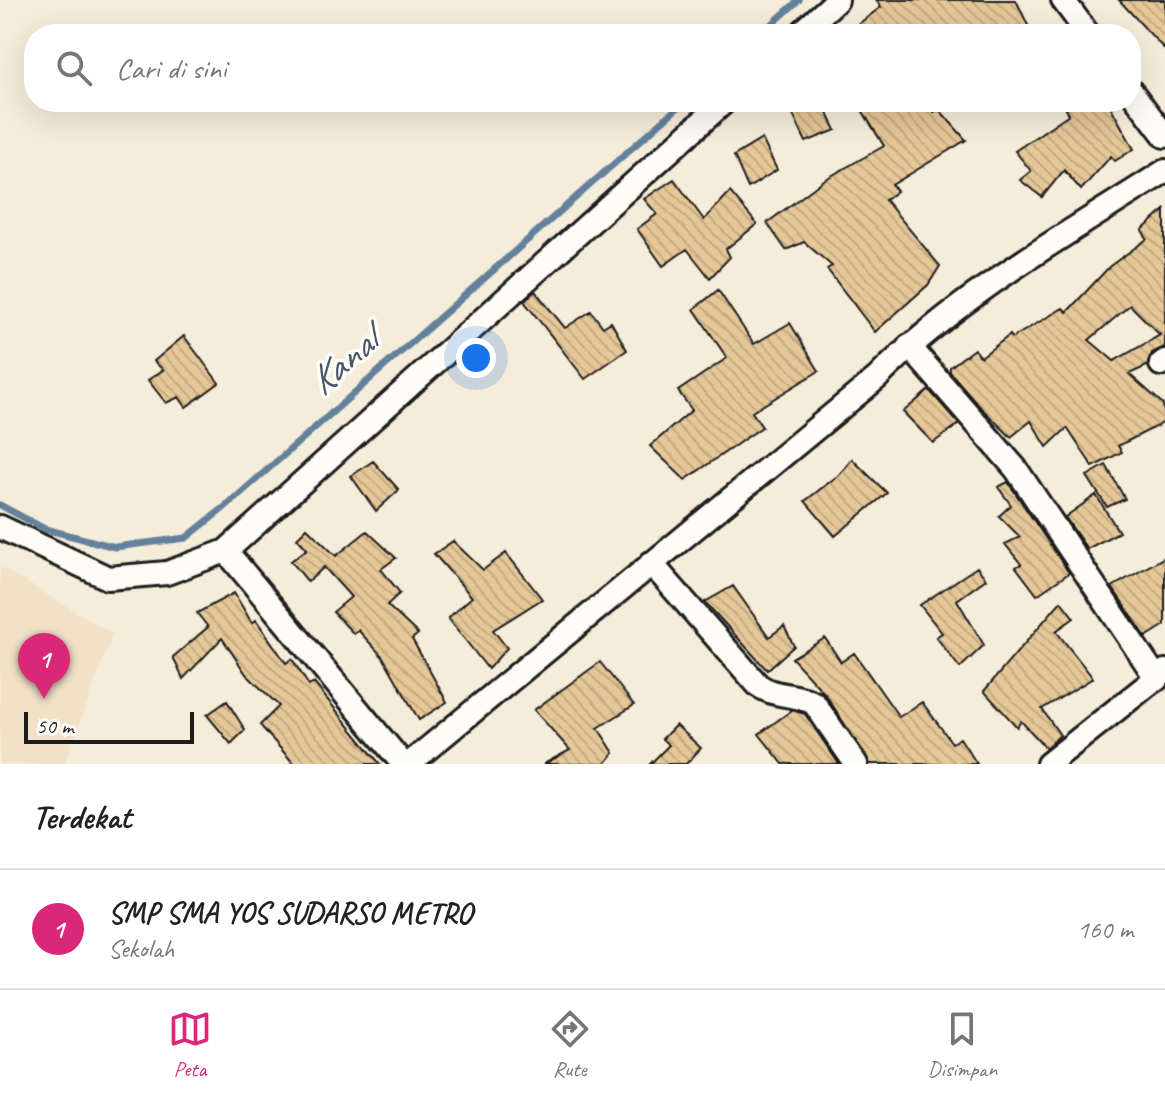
<!DOCTYPE html>
<html lang="id">
<head>
<meta charset="utf-8">
<style>
	body { margin:0; font-family:Caveat,sans-serif; background:#f6f6f6; color:#222 }
	.scale { position:absolute; left:24px; bottom:20px; width:170px; box-sizing:border-box; padding-left:8px; border:4px solid #1c1c1c; border-top:0; font-size:22px; line-height:28px; white-space:nowrap; color:#1c1c1c; -webkit-text-stroke:6px #fdfcf7; paint-order:stroke }
	.you { position:absolute; left:476px; top:358px; width:28px; height:28px; margin:-20px; border:6px solid #fff; border-radius:50%; background:#1a73e8; box-shadow:0 0 0 12px #1a73e833 }
	.badge { display:grid; place-items:center; width:52px; height:52px; border-radius:50%; background:#db2777; color:#fff; font-size:26px; font-weight:700 }
	.pin { position:absolute; translate:-50% -66px; filter:drop-shadow(0 2px 4px #0008) }
	.pin::after { content:''; position:absolute; top:42px; width:28px; height:24px; background:inherit; clip-path:polygon(0 0,100% 0,50% 100%) }
	.list { margin:0; padding:0; list-style:none }
	h2 { display:flex; justify-content:space-between; align-items:center; height:104px; margin:0; padding:0 32px; font-size:34px }
	h2 small { font-size:26px; font-weight:400; color:#767676 }
	.list li { display:grid; grid-template-columns:52px 1fr auto; gap:24px; align-items:center; box-sizing:border-box; height:120px; padding:0 32px; border-top:2px solid #e0e0e0 }
	.list b { display:block; font-size:30px; white-space:nowrap }
	.list p { margin:0; font-size:26px; white-space:nowrap; color:#767676 }
	.list em { font-size:26px; font-style:normal; color:#767676 }
	.icon { flex:none; width:44px; height:44px; fill:none; stroke:currentColor; stroke-width:2; stroke-linecap:round; stroke-linejoin:round }
	.map { position:relative; flex:none; width:1165px; height:764px; overflow:hidden }
	.search { position:absolute; background:#fff; box-shadow:0 8px 32px #0002; left:24px; right:24px; top:24px; height:88px; display:flex; align-items:center; gap:20px; box-sizing:border-box; padding:0 28px; border-radius:32px; color:#767676; font-size:30px }
	.sheet { height:224px; background:#fff }
	nav { display:flex; justify-content:space-around; align-items:center; box-sizing:border-box; height:112px; border-top:2px solid #e0e0e0; background:#fff; font-size:22px; color:#767676 }
	nav a { display:grid; justify-items:center; gap:4px }
	nav .on { color:#db2777 }
	.map>svg:first-child { display:block }
	.built { fill:#f1e1c6 }
	.lines { fill:none; stroke-linecap:round; stroke-linejoin:round }
	.stream { stroke:#64819b; stroke-width:7 }
	.building { fill:url(#building-back-hatch); stroke:#1c1c1c; stroke-width:2; fill-rule:evenodd }
	.minor-casing { stroke:#1c1c1c; stroke-width:28 }
	.minor { stroke:#fdfcf7; stroke-width:22 }
	.labels { text-anchor:middle; stroke-width:7; stroke-linejoin:round; paint-order:stroke }
	.water-label { font-size:40px; font-style:italic; fill:#465766; stroke:#fdfcf7 }
</style>
</head>
<body>
<div class="map">
<svg width="1165" height="764" viewBox="0 0 1165 764">
	<defs>
		<pattern id="building-back-hatch" width="6" height="6" patternUnits="userSpaceOnUse" patternTransform="scale(2)"><rect width="6" height="6" fill="#e5c798"/><path d="M-1 5l2 2M0 0l6 6M5-1l2 2" fill="none" stroke="#c4aa82"/></pattern>
	</defs>
	<rect width="100%" height="100%" fill="#f6ecda"/>
	<filter id="ink" filterUnits="userSpaceOnUse"><feTurbulence type="fractalNoise" baseFrequency=".0125" numOctaves="2"/><feDisplacementMap in="SourceGraphic" scale="16" xChannelSelector="R" yChannelSelector="G"/><feConvolveMatrix kernelMatrix="1 2 1 2 8 2 1 2 1" color-interpolation-filters="sRGB"/></filter>
	<g filter="url(#ink)">
		<!-- built -->
		<path class="built" d="M0 567 113 634 64 764H0Z"/>
		<g class="lines">
			<!-- stream -->
			<path class="stream" d="M761 34 799 0
				M0 505 45 529 115 547 186 538 225 507 684 102"/>
		</g>
		<!-- building -->
		<path class="building" d="M876 0H1016L1032 34H845L881 7Z
			M1119 0H1165V50Z
			M787 102H822L836 130 806 142Z
			M857 102H929L934 112 939 109 966 140 892 185 897 191 885 200 940 266 928 285 875 332 827 269 832 266 804 242 786 250 767 223 824 180 884 146Z
			M1062 102H1108L1134 149 1115 161 1111 156 1081 190 1064 170 1042 197 1020 180 1031 171 1015 151 1069 114Z
			M762 139 777 170 748 188 734 156Z
			M674 179 704 220 730 192 757 224 726 249 730 257 710 278 687 249 663 266 637 229 657 214 644 199Z
			M1165 210V347L1152 353 1147 366 1129 374 1163 404 1165 422 1118 446 1122 452 1093 467 1067 428 1047 447 1031 421 1011 437 981 408 950 372V367L974 349 981 357 1010 335 1012 338 1063 308 1067 312 1110 266 1147 239 1142 230ZM1130 305 1160 335 1114 361 1089 340Z
			M718 290 754 344 790 323 819 371 752 412 762 427 685 480 650 446 692 410 678 391 727 358 694 309Z
			M535 291 565 328 591 311 603 327 611 322 627 350 585 379 524 301Z
			M184 336 219 383 186 407 179 397 166 403 148 380 163 370 154 361Z
			M929 390 959 424 933 443 903 412Z
			M852 459 887 493 835 536 805 501 840 474Z
			M373 461 399 490 376 511 351 476Z
			M1106 465 1125 499 1107 507 1087 476Z
			M1008 482 1069 573 1037 595 1016 567 1021 564 1005 544 1020 537 999 516 1011 505 998 487Z
			M1096 495 1119 532 1087 549 1065 517Z
			M307 528 336 556 367 531 396 558 381 569 400 593 387 605 418 634 412 639 447 702 419 720 383 657 358 630 354 634 333 612 351 597 324 567 308 582 291 561 307 549 297 538Z
			M453 541 483 570 506 553 542 599 493 630 507 648 488 669 448 618 472 597 434 554Z
			M1165 557V625L1146 637 1112 587Z
			M977 567 986 579 957 600 984 645 960 668 936 637 942 633 920 605Z
			M733 586 769 637 784 626 794 646 767 670 705 602Z
			M234 593 252 623 256 620 286 663 292 659 309 686 314 683 380 764H294L260 725 279 706 246 674 222 638 183 679 173 657 208 627 197 613Z
			M1061 601 1074 618 1056 631 1093 678 1042 709 1060 735 1046 748 1021 721 1017 727 984 691Z
			M825 638 841 662 854 653 899 717 922 702 952 743 960 738 977 764H870L826 695 792 658Z
			M600 662 634 705 598 728 614 753 605 764H544L570 750 534 710Z
			M227 701 245 730 231 744 207 715Z
			M792 710 805 714 839 764H783L759 734Z
			M676 725 701 748 686 764H650L669 745 662 739Z"/>
		<g class="lines">
			<defs>
				<path id="minor" d="M1063 0 1088 34
					M800 34 837 0
					M1131 91 1165 136
					M909 346 1016 469 1157 679
					M1161 364 1165 361
					M0 527 108 578 167 573 226 551 724 102
					M226 551 403 764
					M651 563 758 685C776 698 796 693 814 703L856 764
					M409 764 877 378C960 294 1066 235 1165 171
					M1048 764 1165 671"/>
			</defs>
			<!-- minor casing -->
			<use href="#minor" class="minor-casing"/>
			<!-- minor -->
			<use href="#minor" class="minor"/>
		</g>
	</g>
	<g class="labels">
		<!-- water labels -->
		<g class="water-label">
			<text transform="translate(342 361) rotate(-41)" y="14">Kanal</text>
		</g>
	</g>
</svg>
<div class="scale">50 m</div>
<div class="you"></div>
<div class="pin badge" style="left:44px;top:699px">1</div>
<div class="search"><svg class="icon" aria-label="search" viewBox="0 0 24 24"><circle cx="10" cy="10" r="6"/><path d="M15 15l6 6"/></svg>Cari di sini</div>
</div>
<section class="sheet">
<h2>Terdekat<small></small></h2>
<ul class="list">
<li><span class="badge">1</span><div><b>SMP SMA YOS SUDARSO METRO</b><p>Sekolah</p></div><em>160 m</em></li>
</ul>
</section>
<nav>
<a class="on"><svg class="icon" aria-label="map" viewBox="0 0 24 24"><path d="M3 6l6-2 6 2 6-2v14l-6 2-6-2-6 2zM9 4v14M15 6v14"/></svg>Peta</a>
<a><svg class="icon" aria-label="directions" viewBox="0 0 24 24"><path d="M12 3l9 9-9 9-9-9zM9 14v-3h6M13 9l2 2-2 2"/></svg>Rute</a>
<a><svg class="icon" aria-label="saved" viewBox="0 0 24 24"><path d="M7 4h10v16l-5-4-5 4z"/></svg>Disimpan</a>
</nav>
</body>
</html>
